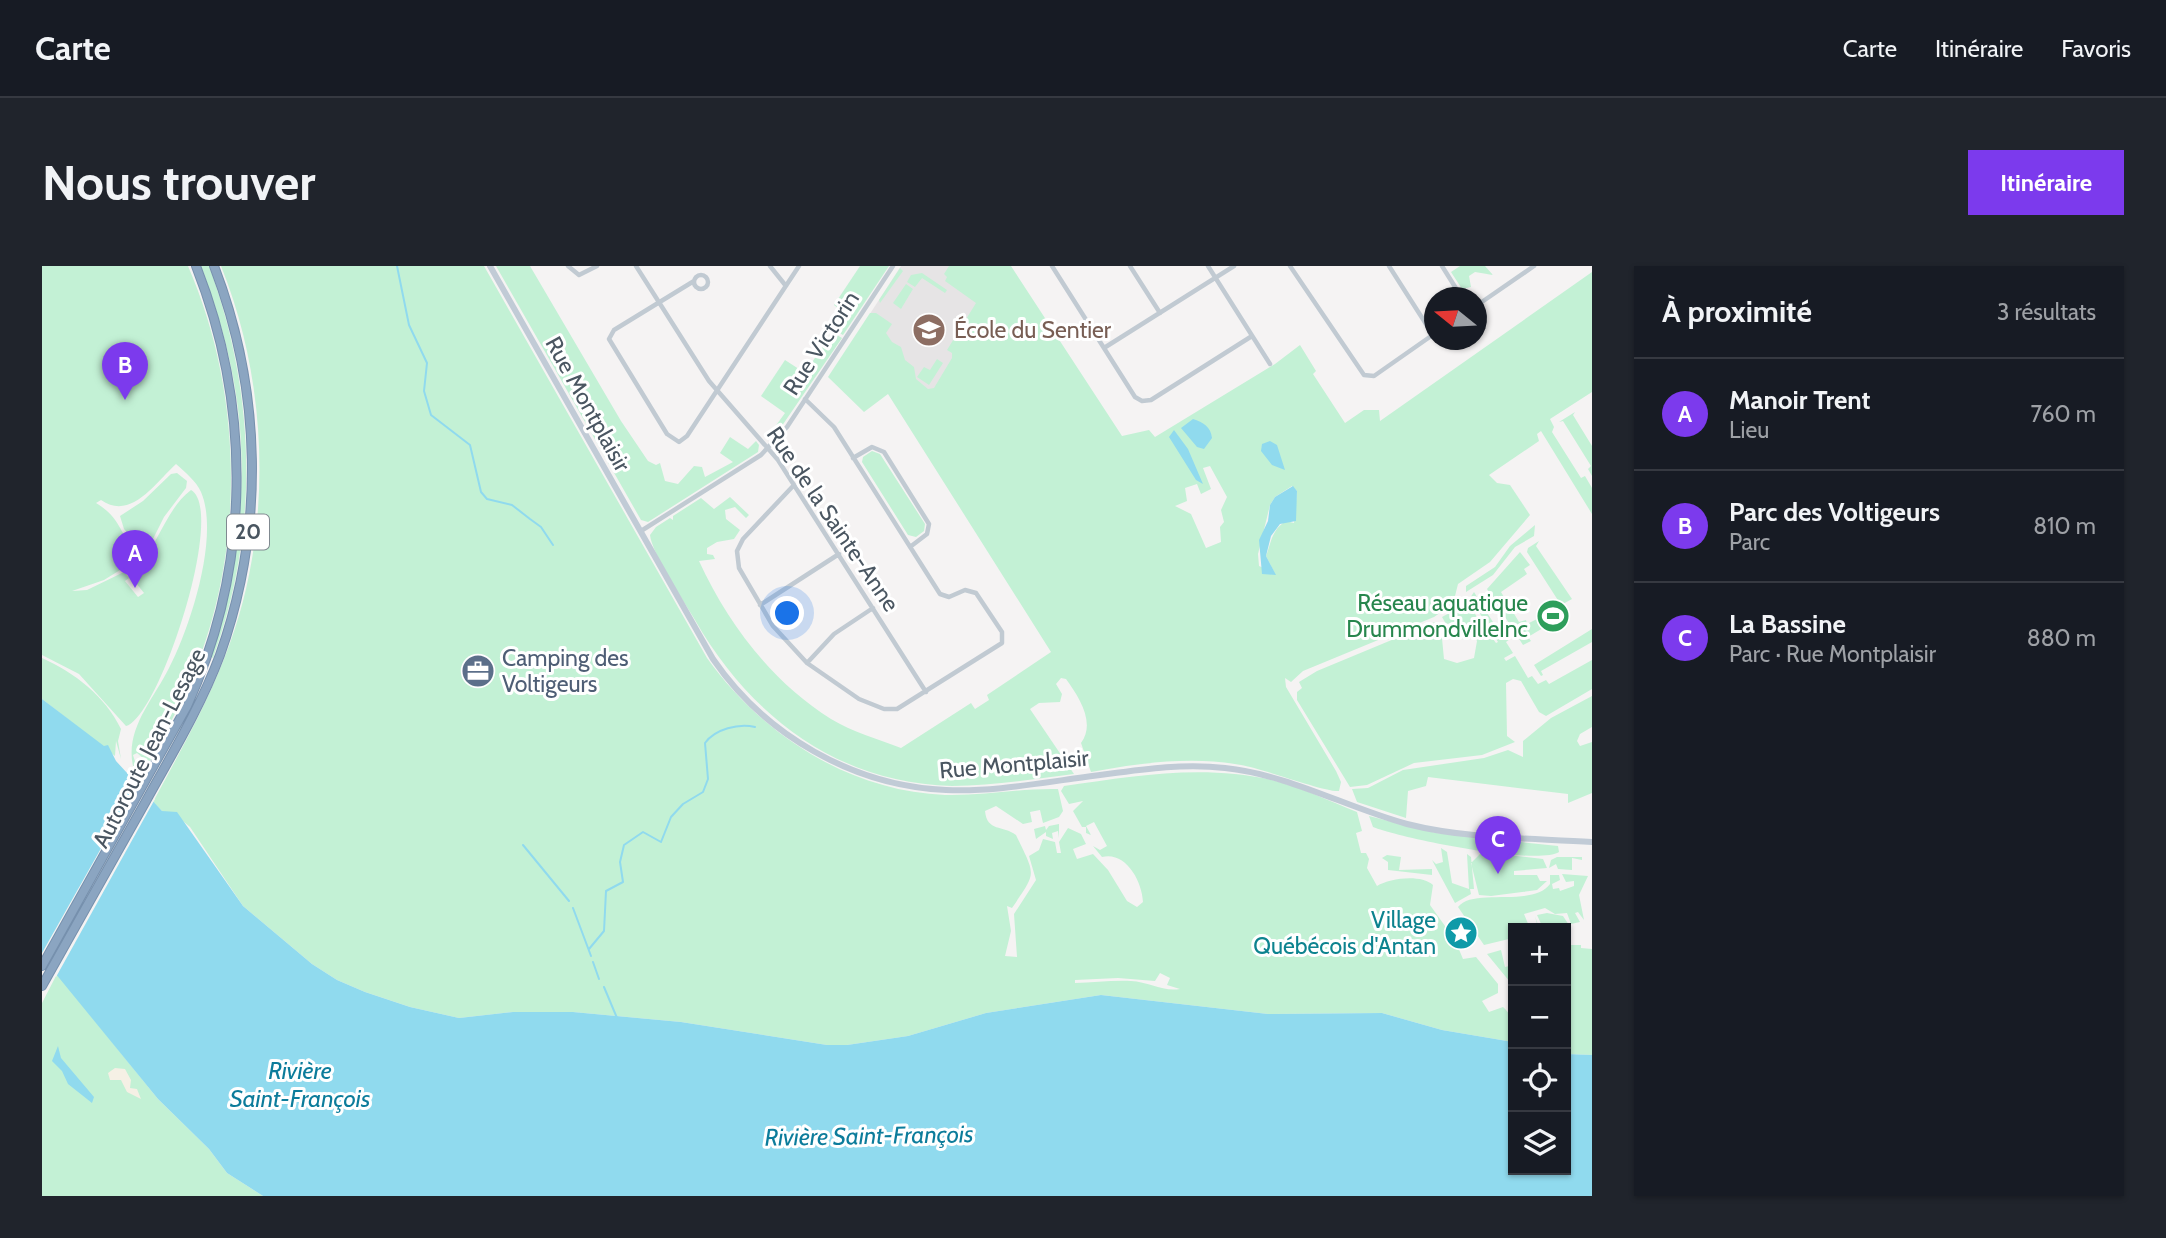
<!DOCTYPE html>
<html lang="fr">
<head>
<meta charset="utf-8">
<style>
	body { margin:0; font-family:Cabin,sans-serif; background:#20242c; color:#f1f3f6 }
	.controls { position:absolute; right:21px; bottom:21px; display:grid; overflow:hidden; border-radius:0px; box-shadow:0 2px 5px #0004 }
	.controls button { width:63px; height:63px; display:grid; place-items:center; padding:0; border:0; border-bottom:2px solid #363941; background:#171b24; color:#f1f3f6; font:35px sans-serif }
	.compass { position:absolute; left:1382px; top:21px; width:63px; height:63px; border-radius:50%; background:#171b24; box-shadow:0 2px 5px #0004; rotate:288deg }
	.you { position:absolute; left:746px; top:348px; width:24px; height:24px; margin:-18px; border:5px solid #fff; border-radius:50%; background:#1a73e8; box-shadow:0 0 0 10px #1a73e833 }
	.badge { display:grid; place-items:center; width:46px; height:46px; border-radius:50%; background:#7c3aed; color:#fff; font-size:23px; font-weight:700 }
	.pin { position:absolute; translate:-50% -58px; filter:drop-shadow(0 2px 4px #0008) }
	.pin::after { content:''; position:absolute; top:37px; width:24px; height:21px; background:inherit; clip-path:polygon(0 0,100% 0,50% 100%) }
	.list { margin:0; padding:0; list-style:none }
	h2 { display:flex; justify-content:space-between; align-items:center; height:91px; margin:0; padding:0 28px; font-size:30px }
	h2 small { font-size:23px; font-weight:400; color:#9ea1a6 }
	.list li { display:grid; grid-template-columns:46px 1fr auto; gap:21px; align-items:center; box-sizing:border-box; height:112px; padding:0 28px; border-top:2px solid #363941 }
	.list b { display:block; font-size:26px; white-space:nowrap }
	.list p { margin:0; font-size:23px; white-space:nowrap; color:#9ea1a6 }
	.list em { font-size:23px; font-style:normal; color:#9ea1a6 }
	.icon { flex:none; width:38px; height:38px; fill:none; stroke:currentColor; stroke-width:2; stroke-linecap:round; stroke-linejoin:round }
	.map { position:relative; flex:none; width:1550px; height:930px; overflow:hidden; border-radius:0px }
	header { display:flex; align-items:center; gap:42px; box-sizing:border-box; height:98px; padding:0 35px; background:#171b24; border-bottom:2px solid #363941 }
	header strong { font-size:33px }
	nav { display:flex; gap:38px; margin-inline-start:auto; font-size:24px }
	.intro { display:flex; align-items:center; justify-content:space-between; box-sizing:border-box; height:168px; padding:0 42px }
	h1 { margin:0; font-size:49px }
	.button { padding:18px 32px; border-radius:0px; background:#7c3aed; color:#fff; font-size:24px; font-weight:700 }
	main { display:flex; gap:42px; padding:0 42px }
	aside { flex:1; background:#171b24; border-radius:0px; box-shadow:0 2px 5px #0004 }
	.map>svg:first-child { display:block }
	.education { fill:#e6e4e5 }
	.green { fill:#c3f1d5; fill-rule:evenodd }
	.sand { fill:#f5f0e5 }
	.water { fill:#90daee }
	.pier { fill:#f5f3f3 }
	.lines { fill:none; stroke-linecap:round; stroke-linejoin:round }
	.stream { stroke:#90daee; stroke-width:2 }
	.highway-casing { stroke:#7690ad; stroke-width:10 }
	.street { stroke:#c1cad2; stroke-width:4.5 }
	.secondary { stroke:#c1cbd6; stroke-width:6 }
	.highway { stroke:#8ba5c1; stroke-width:8 }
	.labels { text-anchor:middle; stroke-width:6; stroke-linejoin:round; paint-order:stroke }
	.shield { fill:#fff; stroke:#808990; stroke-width:2 }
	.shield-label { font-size:21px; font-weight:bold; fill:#4a5661 }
	.education-label { font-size:23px; fill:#785e54; stroke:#fff; text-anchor:start }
	.street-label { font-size:23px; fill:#4a5661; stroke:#fff }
	.leisure-label { font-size:23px; fill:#27864d; stroke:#fff; text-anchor:end }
	.service-label { font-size:23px; fill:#4e5e75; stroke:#fff; text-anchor:start }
	.culture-label { font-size:23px; fill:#0d838f; stroke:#fff; text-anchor:end }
	.water-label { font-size:24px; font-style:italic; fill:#0c7c9b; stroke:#fff }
</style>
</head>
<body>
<header>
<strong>Carte</strong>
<nav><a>Carte</a><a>Itinéraire</a><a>Favoris</a></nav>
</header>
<div class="intro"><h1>Nous trouver</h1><a class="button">Itinéraire</a></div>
<main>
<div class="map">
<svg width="1550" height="930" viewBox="0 0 1550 930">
	<rect width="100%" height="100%" fill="#f5f3f3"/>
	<!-- education -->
	<path class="education" d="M859 0H925L948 45 886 140 822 57Z"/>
	<!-- green -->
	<path class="green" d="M0 0H146C202 129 204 287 148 416 136 444 121 470 107 497L95 487 91 489 96 505 91 500C83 463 111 434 127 402 148 362 178 270 159 226 154 215 143 206 134 198 113 217 89 255 59 234L54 237C78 252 75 262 92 283L78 294 83 301 62 314 30 325 45 324 82 306 87 312 83 315 96 331 102 327 94 317V300C118 278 123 244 149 224 185 244 117 452 84 460L37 408 0 389Z
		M159 0H167C214 128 218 263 171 392L169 391C211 243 212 141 159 0Z
		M179 0H442L665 392C720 469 807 525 903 529 941 530 978 522 1016 523L1021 545 1017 551 1001 557 998 544 988 546 990 556 981 558 954 540 943 545C945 566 961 559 974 569 994 611 995 605 970 642L965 640 969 665 963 690 975 691 972 648 994 614 987 590 997 584 1001 573 1013 576 1015 587H1019L1017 576 1026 562 1039 568 1044 578 1031 583 1035 593 1051 588 1066 604 1085 635 1095 641 1101 636C1100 614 1083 585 1060 591L1051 580 1058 584 1065 580 1052 556 1044 560 1049 569 1044 567V561H1040L1031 545 1041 535 1027 538 1019 525 1022 520C1092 510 1159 498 1230 514 1259 521 1287 535 1315 546L1320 565 1314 567 1319 587H1324L1327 593 1325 602 1335 620C1348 612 1379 608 1391 619L1388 639 1413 674 1421 693 1434 691 1456 718V727L1440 735 1447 746 1461 741C1473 752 1471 761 1471 776L1400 764 1340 747 1226 748 1059 729 944 747 866 770 805 779H785L639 756 531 746H471L417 752 368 741 323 726 295 714 270 698 201 640 148 561 136 551 120 545 111 536C139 484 168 433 188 377 231 259 226 116 179 0ZM1118 707 1128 712 1125 719 1138 723C1121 726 1107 716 1089 715 1070 714 1051 717 1033 717V714L1076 712 1113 715Z
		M454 0H488L579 155 606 195 614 199 618 197 623 215 636 218 652 200 660 201 663 211 691 196 678 187 688 171 706 183 714 175 717 179 716 186 606 256 599 254Z
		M818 0H847L801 69 792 64 803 47 792 39Z
		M907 0H969L1080 170 1107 164 1113 171 1233 98 1258 79 1274 105 1271 108 1303 157 1322 144H1337L1338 155 1550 6V126L1508 153 1512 161 1510 166 1539 212 1543 210 1550 222V248L1499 165 1495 168 1497 175 1447 209 1455 217 1468 219 1488 249 1448 296 1416 318 1411 338 1392 351 1261 405 1249 416 1243 412 1244 421 1294 505 1299 516 1297 525C1285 527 1219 502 1199 499 1150 490 1097 497 1049 506L1039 477C1054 457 1037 431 1024 413L1019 412 1014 418 1020 428 1018 436 997 437 988 443 1032 508C992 513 951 520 910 520 795 517 708 450 653 354 642 335 610 288 608 269L614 261 628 252 631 254V250L659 232 672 243 688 231 707 249 704 252 693 241 683 244 684 253 698 264 692 273 675 276 665 282V288L671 289 673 293 657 295C686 358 730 416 789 453 810 466 836 473 859 482L929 437 933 443 947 434 945 429 1009 386 846 128 822 146 786 111 828 47H834L850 58 844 67 850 76 859 81 863 94 872 101 874 113 886 123 892 122 910 92V87L905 84 934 37 903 15 905 11 902 8ZM1168 200 1185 231 1179 244 1182 256 1178 261 1179 276 1164 282 1149 248 1133 240 1145 235 1143 222 1155 218 1159 228 1169 223 1161 202ZM1250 220 1255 225 1252 257 1244 255C1230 263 1229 277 1224 290L1232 306 1217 300 1216 288 1228 239 1233 231Z
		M1418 0H1443L1451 9 1433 6 1427 10 1429 21 1420 23 1409 6Z
		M858 2 861 5 838 37 837 34Z
		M880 7 905 24 903 27 880 12 873 21 865 16 869 9Z
		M864 18 871 23 859 43 851 37Z
		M790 66 800 72 733 170 724 171 723 167 730 165 743 147 719 130 743 94 763 107Z
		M895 93 901 97 887 119 875 111 882 101 888 104Z
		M1533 146 1531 149 1550 180V210L1546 203 1549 200 1521 155 1517 156Z
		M830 185 838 188 883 258 882 265 874 271 866 269 820 196 821 191Z
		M135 207 145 215 144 222 122 251 107 281 99 283 82 263 78 250 101 235 129 208Z
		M1493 259 1492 270 1473 281 1451 309 1424 326V320L1453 301 1468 280Z
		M1497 275 1494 280 1530 333 1519 339 1485 286 1486 282Z
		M1478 286 1488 299 1482 303 1485 308 1459 326 1477 356 1484 354 1485 358 1495 353 1501 362 1486 371 1489 375 1481 379 1445 323Z
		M1432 326 1461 372 1466 369 1468 373 1464 376 1471 387 1462 392 1464 395 1473 390 1486 412 1490 410 1496 418 1504 414 1507 418 1550 394V423L1504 450 1497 446 1479 415 1471 413 1464 417 1465 470 1473 476 1440 489 1372 497 1325 519 1308 521 1255 434V426L1260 422 1257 416 1275 405 1393 356 1399 362 1402 393 1415 397 1432 392 1435 375 1428 363 1417 356 1404 358 1400 351 1422 339 1428 341 1454 377 1456 376 1428 332Z
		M1550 363V376L1499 405 1501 409 1499 410 1492 399Z
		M0 392C33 407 63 430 79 463L76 475 79 493 74 475 73 490 0 433Z
		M1550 430V461L1538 468 1535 475 1538 480 1550 476V527L1526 537V528L1386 511 1384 520 1366 525 1364 552 1315 536 1310 523 1326 522 1361 504 1442 492 1466 484 1481 491V475L1509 452Z
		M1327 550 1394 567 1516 580 1517 586C1494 600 1358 572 1331 561Z
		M1017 558V572L1016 565 1010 567 1011 573 1004 570V566L994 573 992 563 1003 560 1004 564 1007 560Z
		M1399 582 1405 586 1410 617 1427 623 1425 588 1429 591 1432 623H1428L1429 628 1413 637 1390 594 1394 598 1401 596Z
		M1440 586 1501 593 1505 602 1472 605V609H1495L1498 615H1505L1495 624 1449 630 1437 629 1429 597Z
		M1345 589 1359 591 1357 604 1390 603V609L1346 604V596L1340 592Z
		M1515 591H1540V594L1530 592V604L1516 603 1514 598 1507 602 1509 594Z
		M1520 608 1546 610 1537 629 1542 654 1536 646 1533 647 1538 656 1529 658 1525 647 1513 648 1503 642 1482 648 1487 660 1495 658 1493 650 1497 662H1471V672L1442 679 1416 641C1431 621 1491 642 1508 618V609H1517L1518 614 1510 618 1511 623 1517 622 1518 625 1532 620V615L1524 616Z
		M1505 647 1521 650 1527 659 1501 662 1495 649Z
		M1524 674 1525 679H1539V682L1550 683V789L1524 788Z
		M1459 684 1463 701 1471 699V715L1468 716 1445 688Z
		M15 708 116 833 167 883 185 907 221 930H0V737Z"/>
	<!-- sand -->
	<path class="sand" d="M73 802 83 803 89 814 88 822 95 823 99 833 85 826 79 814H68L66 807Z"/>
	<!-- water -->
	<path class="water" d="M1151 153C1161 156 1169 161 1170 172L1162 183 1155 181 1139 162Z
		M1132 164 1146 183 1161 218 1154 214 1127 171Z
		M1228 175 1235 179 1243 204 1230 199 1219 185 1220 178Z
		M1251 220 1255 225 1254 255 1238 258 1229 270 1224 290 1234 309 1220 308 1217 274 1226 255 1228 239 1233 231Z
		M0 433 62 480 66 479 74 495 120 545 135 546 201 640 270 698 295 714 323 726 368 741 417 752 471 746H531L639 756 785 779H805L866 770 944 747 1059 729 1226 748 1340 747 1400 764 1471 776V904H1524V788L1550 789V930H221L185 907 167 883 116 833 0 691Z
		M16 780 19 792 52 831 50 837 26 818 20 805 10 795Z"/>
	<!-- pier -->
	<path class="pier" d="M97 515 113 533 14 711 0 696V687Z"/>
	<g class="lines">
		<!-- stream -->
		<path class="stream" d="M355 0 367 59 385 97 382 125 389 149 428 179 439 226 445 233 470 239 488 253 499 261 511 279
			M481 579 527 635
			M531 642 549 690
			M547 683 562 665 564 625 581 616 578 596 582 579 601 566 619 576 629 551 641 538 661 526 666 513 663 477C673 463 697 457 713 461
			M551 696 557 713
			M562 721 575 752"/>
		<defs>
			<path id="highway" d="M0 700 145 440C209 300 210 142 154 0
				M0 720C35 658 69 597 104 535 130 488 159 440 178 389 223 262 220 125 172 0"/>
		</defs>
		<!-- highway casing -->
		<use href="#highway" class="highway-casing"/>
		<!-- street -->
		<path class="street" d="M526 0 537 9 555 0
			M594 0 667 115 736 194 884 426
			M728 0 744 20
			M1010 0 1093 131 1100 135 1109 134 1210 70
			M1088 0 1118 47
			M1166 0 1228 98
			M1248 0 1322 109 1332 110 1392 68
			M1347 0 1391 69
			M1400 0 1420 32
			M652 16a7 7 0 1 1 14 0a7 7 0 1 1-14 0Z
			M652 15 572 64 567 73 625 168 637 176 645 170 757 0
			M1434 40 1492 0
			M1062 82 1192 0
			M811 192 830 181 842 186 887 258 885 268 868 281
			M752 219 701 273 695 285 697 302 731 360 765 397 817 433 842 443H855L960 377V366L934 327 923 324 907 331 898 328 792 161 763 133
			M599 265 719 189 745 161 851 0
			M718 339 797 288
			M765 397 792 368 831 342"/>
		<!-- secondary -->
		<path class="secondary" d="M448 0 671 393C723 469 811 520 904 524 948 526 992 518 1036 512 1085 506 1134 496 1183 502 1248 509 1303 541 1365 558 1424 573 1489 572 1550 576"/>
		<!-- highway -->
		<use href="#highway" class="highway"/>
	</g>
	<!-- icons -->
	<defs>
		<symbol id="school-disc" viewBox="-11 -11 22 22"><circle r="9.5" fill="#8d6e63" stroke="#fff"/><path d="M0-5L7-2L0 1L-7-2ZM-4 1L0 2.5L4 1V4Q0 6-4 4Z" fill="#fff"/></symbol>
		<symbol id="stadium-disc" viewBox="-11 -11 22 22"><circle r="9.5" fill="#2e9e5b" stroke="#fff"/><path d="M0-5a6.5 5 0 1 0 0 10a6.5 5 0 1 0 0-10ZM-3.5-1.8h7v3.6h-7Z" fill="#fff"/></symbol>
		<symbol id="office-disc" viewBox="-11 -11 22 22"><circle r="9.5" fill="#5c6f8a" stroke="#fff"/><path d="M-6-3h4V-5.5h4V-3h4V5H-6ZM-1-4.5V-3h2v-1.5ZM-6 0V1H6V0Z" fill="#fff"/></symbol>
		<symbol id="sight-disc" viewBox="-11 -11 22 22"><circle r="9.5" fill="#0f9aa8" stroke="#fff"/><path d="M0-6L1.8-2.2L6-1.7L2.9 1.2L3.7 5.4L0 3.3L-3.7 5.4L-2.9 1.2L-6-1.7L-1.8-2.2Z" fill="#fff"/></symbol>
	</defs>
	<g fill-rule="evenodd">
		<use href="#school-disc" x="868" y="45" width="38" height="38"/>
		<use href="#stadium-disc" x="1492" y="331" width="38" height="38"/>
		<use href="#office-disc" x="417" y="386" width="38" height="38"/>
		<use href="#sight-disc" x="1400" y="648" width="38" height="38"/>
	</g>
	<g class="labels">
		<!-- shield labels -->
		<rect class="shield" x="185" y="248.5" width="42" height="35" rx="5"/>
		<g class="shield-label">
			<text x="206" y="273">20</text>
		</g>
		<!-- education labels -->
		<g class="education-label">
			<text x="912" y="72">École du Sentier</text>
		</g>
		<!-- street labels -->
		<g class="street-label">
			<text transform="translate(779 77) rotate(-57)" y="8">Rue Victorin</text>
			<text transform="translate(546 138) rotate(61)" y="8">Rue Montplaisir</text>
			<text transform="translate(791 253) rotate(56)" y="8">Rue de la Sainte-Anne</text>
			<text transform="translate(107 482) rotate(-63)" y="8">Autoroute Jean-Lesage</text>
			<text transform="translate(972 498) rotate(-5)" y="8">Rue Montplaisir</text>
		</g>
		<!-- leisure labels -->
		<g class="leisure-label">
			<text x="1486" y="345">Réseau aquatique<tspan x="1486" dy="26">DrummondvilleInc</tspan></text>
		</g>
		<!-- service labels -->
		<g class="service-label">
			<text x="460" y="400">Camping des<tspan x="460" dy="26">Voltigeurs</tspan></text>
		</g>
		<!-- culture labels -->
		<g class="culture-label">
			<text x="1394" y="662">Village<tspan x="1394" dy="26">Québécois d'Antan</tspan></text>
		</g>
		<!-- water labels -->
		<g class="water-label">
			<text x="258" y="813">Rivière<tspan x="258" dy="28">Saint-François</tspan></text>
			<text transform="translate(827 870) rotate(-1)" y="8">Rivière Saint-François</text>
		</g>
	</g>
</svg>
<div class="controls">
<button>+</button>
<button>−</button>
<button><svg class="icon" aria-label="locate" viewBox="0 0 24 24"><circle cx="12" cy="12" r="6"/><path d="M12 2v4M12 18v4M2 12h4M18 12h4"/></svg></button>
<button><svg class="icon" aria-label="layers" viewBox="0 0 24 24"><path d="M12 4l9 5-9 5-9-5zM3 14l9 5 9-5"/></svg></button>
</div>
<svg class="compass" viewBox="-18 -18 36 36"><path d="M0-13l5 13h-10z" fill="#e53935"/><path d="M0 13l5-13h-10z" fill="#9ea1a6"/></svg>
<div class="you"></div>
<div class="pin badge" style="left:93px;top:322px">A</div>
<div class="pin badge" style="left:83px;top:134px">B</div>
<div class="pin badge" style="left:1456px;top:608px">C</div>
</div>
<aside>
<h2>À proximité<small>3 résultats</small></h2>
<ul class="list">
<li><span class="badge">A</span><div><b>Manoir Trent</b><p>Lieu</p></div><em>760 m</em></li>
<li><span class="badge">B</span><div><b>Parc des Voltigeurs</b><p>Parc</p></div><em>810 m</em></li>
<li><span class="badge">C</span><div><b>La Bassine</b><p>Parc · Rue Montplaisir</p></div><em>880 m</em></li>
</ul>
</aside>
</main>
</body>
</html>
